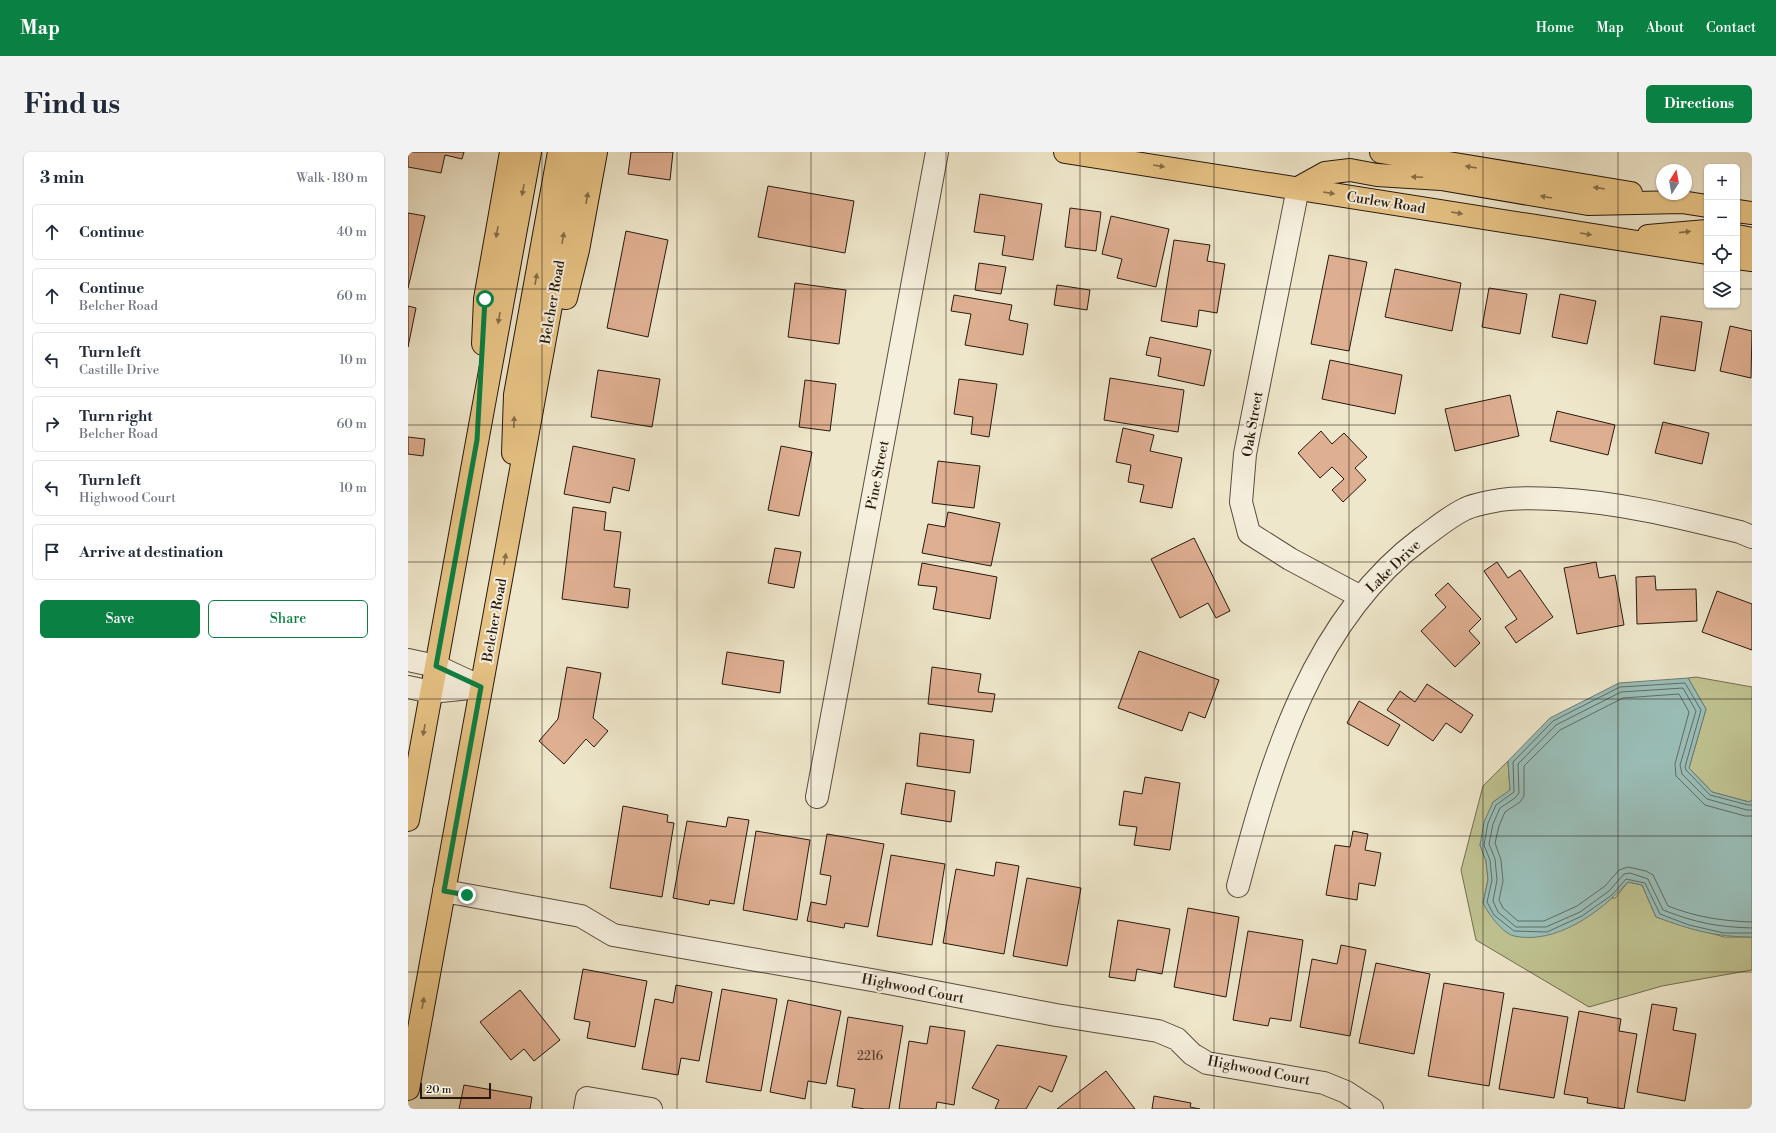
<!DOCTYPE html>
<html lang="en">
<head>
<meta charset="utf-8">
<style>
	body { margin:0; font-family:"Libre Bodoni",serif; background:#f2f2f3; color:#1f2937 }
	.controls { position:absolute; right:12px; top:12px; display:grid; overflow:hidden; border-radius:6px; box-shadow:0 1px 3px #0004 }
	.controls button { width:36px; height:36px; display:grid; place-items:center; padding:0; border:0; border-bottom:1px solid #e0e1e3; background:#fff; color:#1f2937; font:20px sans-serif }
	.compass { position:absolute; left:1248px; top:12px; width:36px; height:36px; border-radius:50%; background:#fff; box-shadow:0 1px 3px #0004; rotate:11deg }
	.scale { position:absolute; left:12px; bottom:10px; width:71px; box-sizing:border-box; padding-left:4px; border:2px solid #271a0f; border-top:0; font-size:11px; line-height:14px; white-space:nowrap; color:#271a0f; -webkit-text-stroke:3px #f5efdd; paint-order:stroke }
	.stop { position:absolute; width:12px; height:12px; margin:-9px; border:3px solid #0b8043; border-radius:50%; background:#fff }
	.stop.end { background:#0b8043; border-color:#fff; box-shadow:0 1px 4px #0008 }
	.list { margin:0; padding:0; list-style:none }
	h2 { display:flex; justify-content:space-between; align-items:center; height:52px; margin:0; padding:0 16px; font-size:17px }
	h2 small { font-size:13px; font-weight:400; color:#747a83 }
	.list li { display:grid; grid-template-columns:26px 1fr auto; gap:12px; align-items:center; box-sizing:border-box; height:56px; margin:0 8px 8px; padding:0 8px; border:1px solid #e0e1e3; border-radius:6px }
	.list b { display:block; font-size:15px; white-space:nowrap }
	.list p { margin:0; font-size:13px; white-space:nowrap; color:#747a83 }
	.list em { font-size:13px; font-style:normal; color:#747a83 }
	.actions { display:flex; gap:8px; padding:12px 16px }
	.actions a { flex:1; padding:9px 0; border:1px solid #0b8043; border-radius:6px; text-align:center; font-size:14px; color:#0b8043 }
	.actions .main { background:#0b8043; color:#fff }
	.icon { flex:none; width:22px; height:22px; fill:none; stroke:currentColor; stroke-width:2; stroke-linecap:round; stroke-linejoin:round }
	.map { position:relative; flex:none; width:1344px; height:957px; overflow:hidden; border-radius:6px }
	header { display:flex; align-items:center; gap:24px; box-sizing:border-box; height:56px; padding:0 20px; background:#0b8043; color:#fff }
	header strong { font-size:19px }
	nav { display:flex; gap:22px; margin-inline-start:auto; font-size:14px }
	.intro { display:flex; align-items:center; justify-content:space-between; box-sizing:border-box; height:96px; padding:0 24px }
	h1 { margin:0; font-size:28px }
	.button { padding:10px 18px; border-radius:6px; background:#0b8043; color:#fff; font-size:14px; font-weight:700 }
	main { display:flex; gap:24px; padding:0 24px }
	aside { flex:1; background:#fff; border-radius:6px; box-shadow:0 1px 3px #0004 }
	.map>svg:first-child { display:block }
	.green { fill:#c0c392; stroke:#746e50 }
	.water { fill:#9abfb9; stroke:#6c7d75 }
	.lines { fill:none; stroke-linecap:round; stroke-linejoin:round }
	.shore { stroke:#606c64; stroke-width:1 }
	.building { fill:#dfaf92; stroke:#271a0f }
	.minor-casing { stroke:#594d3e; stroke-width:24 }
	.major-casing { stroke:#271a0f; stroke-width:24 }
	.minor { stroke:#f5efdd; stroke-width:22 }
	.major { stroke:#e8c486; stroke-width:22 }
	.oneway { fill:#886f4a }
	.route { stroke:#0b8043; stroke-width:5 }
	.grid { fill:none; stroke:#271a0f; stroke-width:1; stroke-opacity:0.55 }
	.labels { text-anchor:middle; stroke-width:4; stroke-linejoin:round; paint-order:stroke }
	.number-label { font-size:12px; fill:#553f30 }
	.street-label { font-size:14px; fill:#271a0f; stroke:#f5efdd }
</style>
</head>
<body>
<header>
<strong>Map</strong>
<nav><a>Home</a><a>Map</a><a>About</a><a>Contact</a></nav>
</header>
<div class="intro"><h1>Find us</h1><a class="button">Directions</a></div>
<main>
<aside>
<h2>3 min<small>Walk · 180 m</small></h2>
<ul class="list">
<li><svg class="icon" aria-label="ahead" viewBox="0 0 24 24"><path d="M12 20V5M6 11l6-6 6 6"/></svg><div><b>Continue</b></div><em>40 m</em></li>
<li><svg class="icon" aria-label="ahead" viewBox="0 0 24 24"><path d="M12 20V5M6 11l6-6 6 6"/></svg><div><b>Continue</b><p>Belcher Road</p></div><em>60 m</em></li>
<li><svg class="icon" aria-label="left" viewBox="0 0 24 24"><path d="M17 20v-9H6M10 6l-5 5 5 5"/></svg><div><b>Turn left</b><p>Castille Drive</p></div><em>10 m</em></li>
<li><svg class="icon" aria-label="right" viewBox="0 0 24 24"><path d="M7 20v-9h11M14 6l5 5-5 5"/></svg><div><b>Turn right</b><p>Belcher Road</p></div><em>60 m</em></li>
<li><svg class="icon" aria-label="left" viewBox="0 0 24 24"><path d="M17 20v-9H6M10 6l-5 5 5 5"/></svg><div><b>Turn left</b><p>Highwood Court</p></div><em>10 m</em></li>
<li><svg class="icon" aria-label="arrive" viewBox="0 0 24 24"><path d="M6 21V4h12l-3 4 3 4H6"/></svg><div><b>Arrive at destination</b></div></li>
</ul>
<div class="actions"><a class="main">Save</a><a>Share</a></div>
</aside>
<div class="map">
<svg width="1344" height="957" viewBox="0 0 1344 957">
	<rect width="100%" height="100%" fill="#efe7cb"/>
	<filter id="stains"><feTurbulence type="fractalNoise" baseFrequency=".005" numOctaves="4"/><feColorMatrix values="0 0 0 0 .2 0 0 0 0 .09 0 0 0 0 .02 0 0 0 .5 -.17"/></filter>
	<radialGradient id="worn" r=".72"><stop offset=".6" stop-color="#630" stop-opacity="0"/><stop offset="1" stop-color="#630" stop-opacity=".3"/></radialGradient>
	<!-- green -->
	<path class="green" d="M1288 525 1344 535V648L1341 650 1304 640 1281 616 1298 557 1280 526Z
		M1100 609 1102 639 1085 650 1072 693 1078 709 1080 728 1075 751 1207 746 1220 730 1234 733 1248 765 1316 785H1344V818L1254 834 1181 855 1068 788 1053 718 1075 634Z"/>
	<!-- water -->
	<path class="water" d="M1280 526 1298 557 1281 616 1304 640 1341 650 1344 648V785C1307 785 1283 778 1248 765L1234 733 1220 730C1193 760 1148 793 1106 784 1094 781 1080 761 1075 751L1080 728 1078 709 1072 693 1076 670 1085 650 1102 638 1100 609 1142 566 1211 531Z"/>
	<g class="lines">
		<!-- shore -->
		<path class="shore" d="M1344 653H1340L1302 643 1278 618 1277 615 1293 558 1277 531 1212 535 1145 569 1105 610 1106 640 1088 653 1080 671 1076 693 1082 708 1084 728 1079 750 1086 763 1106 779 1139 780 1174 764 1204 743 1218 727 1237 731 1252 762 1281 773 1316 781H1344
			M1344 658H1339L1299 647 1274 622 1272 613 1288 559 1275 536 1213 540 1148 573 1110 612 1111 641 1107 646 1092 656 1085 672 1081 692 1087 707 1089 728 1085 749 1090 760 1108 775H1138L1172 760 1201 739 1216 722 1222 721 1240 727 1255 758C1288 771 1310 775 1344 776
			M1344 664H1337L1297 653 1268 624 1267 612 1281 560 1271 542 1215 546 1152 578 1116 614V644L1112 650 1097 660 1091 674 1087 691 1093 708 1095 729 1091 748 1095 756 1110 769H1136L1169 754 1197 734 1211 718 1220 715 1238 719 1245 723 1260 754C1288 765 1314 769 1344 770"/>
	</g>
	<!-- building -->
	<path class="building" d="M0 0H56L54 7 37 3 33 21 0 15Z
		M223 0H265L262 28 220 22Z
		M360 34 446 49 437 101 350 85Z
		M572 42 634 52 625 108 594 103 597 84 566 80Z
		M662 56 693 60 688 99 657 95Z
		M0 61 17 64 0 136Z
		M703 64 761 77 748 135 709 126 714 107 694 102Z
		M218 79 260 88 240 185 199 176Z
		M766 88 802 93 799 109 817 112 809 161 791 158 789 175 753 169Z
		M921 103 959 110 941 199 903 192Z
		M571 111 598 115 593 142 567 138Z
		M987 117 1053 131 1044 179 977 165Z
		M387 131 438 138 431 192 380 185Z
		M649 133 682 138 679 158 646 153Z
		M1081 136 1119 142 1112 182 1074 175Z
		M1152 142 1188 149 1179 192 1144 185Z
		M546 143 604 153 601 168 620 172 615 203 557 193 563 162 543 159Z
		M0 154 8 156 0 195Z
		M1253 164 1294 170 1287 219 1246 212Z
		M1322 174 1344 179 1343 226 1312 219Z
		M742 185 803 198 796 234 750 224 753 206 738 203Z
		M922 208 994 223 987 262 914 247Z
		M190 218 252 227 244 275 183 265Z
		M702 226 776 238 770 280 696 268Z
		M551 227 589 232 581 285 563 282 565 265 546 262Z
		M397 228 428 232 422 279 391 275Z
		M1102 243 1111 284 1047 299 1037 257Z
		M1149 259 1207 273 1200 303 1142 289Z
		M1255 270 1301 281 1294 312 1247 301Z
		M715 276 746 283 742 299 774 306 764 356 732 350 736 333 720 330 723 313 708 310Z
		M913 279 924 292 936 281 959 305 947 316 958 328 935 350 924 338 936 327 924 315 912 326 890 301Z
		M0 285 17 287 15 304 0 302Z
		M165 294 227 307 221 339 205 335 202 351 156 342Z
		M373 294 404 300 391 364 360 358Z
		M530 309 572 314 566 356 524 351Z
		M165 355 198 360 196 378 213 380 206 435 222 437 220 456 154 447Z
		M540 360 592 371 583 414 514 401 520 372 537 375Z
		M786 386 822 459 808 466 800 451 772 466 743 407Z
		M367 396 393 400 386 436 360 431Z
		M1089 410 1100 426 1112 418 1145 465 1108 491 1097 475 1109 467 1076 419Z
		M1188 410 1191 426 1207 423 1216 473 1169 482 1156 416Z
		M514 411 589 425 582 467 525 457 529 435 510 433Z
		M1247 424 1248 438 1288 437 1289 469 1229 472 1228 425Z
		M1040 431 1073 467 1061 479 1072 491 1047 515 1013 479 1038 455 1027 443Z
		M1309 439 1344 452V498L1294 480Z
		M731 499 811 528 797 566 781 560 774 579 710 556Z
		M319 500 376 509 372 541 314 532Z
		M159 515 193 521 185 566 200 579 186 595 178 587 156 612 131 589 150 567Z
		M524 515 573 522 570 540 587 542 584 560 520 552Z
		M1019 532 1065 563 1053 581 1038 571 1025 589 979 558 992 539 1007 550Z
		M951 549 992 573 980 594 939 571Z
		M512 581 566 588 562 621 509 614Z
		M737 625 772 631 762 698 726 693 729 675 711 673 716 639 734 642Z
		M498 631 547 639 543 670 493 662Z
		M215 654 260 663 259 670 266 671 254 745 202 736Z
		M320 665 341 668 326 752 302 748 301 753 265 746 279 669 318 675Z
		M348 679 402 688 389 768 335 758Z
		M945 679 960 682 957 698 973 701 967 734 951 731 949 748 918 743 927 693 942 695Z
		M419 682 476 692 460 775 437 771 436 776 399 769 403 750 418 753 423 724 412 722Z
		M483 703 537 712 524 793 469 784Z
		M588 710 611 714 596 802 535 791 548 717 586 724Z
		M619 726 673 736 659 814 605 804Z
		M780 756 831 765 818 845 766 835Z
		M710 768 762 777 754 822 729 817 727 829 701 825Z
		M840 779 895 788 883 869 862 866 860 874 825 868Z
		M933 793 958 798 942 884 892 875 904 807 929 812Z
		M968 811 1022 822 1006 902 951 891Z
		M175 817 239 829 227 895 179 886 182 870 166 867Z
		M1036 831 1096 841 1081 934 1020 924Z
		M268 833 304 840 291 909 273 906 270 923 234 917 247 847 265 851Z
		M314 837 369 847 353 939 298 930Z
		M112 838 152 888 126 909 116 897 103 908 72 870Z
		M380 848 433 859 418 932 400 929 397 947 362 940Z
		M1244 852 1269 856 1265 878 1288 882 1277 949 1229 940Z
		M1105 856 1160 865 1146 946 1091 937Z
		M1171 859 1213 867 1211 879 1229 882 1216 957 1179 951 1180 946 1156 942Z
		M440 865 495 874 481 957H457L444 955 447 937 429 934Z
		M522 874 557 879 546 953 529 950 528 957H491L501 889 519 892Z
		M589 893 659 904 644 940 631 934 618 957H587L591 948 564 936Z
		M698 919 727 957H649Z
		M56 933 124 945 122 957H51Z
		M746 944 783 951 782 955 792 957H744Z"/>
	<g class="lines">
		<defs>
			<path id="minor" d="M890 36 837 302 833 350 841 381 882 407 953 445
				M0 508 28 514 73 535
				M0 535 23 540 72 535
				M409 645 529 0
				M830 734C863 608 905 467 1014 386 1028 376 1042 364 1057 357 1067 352 1082 350 1092 348 1110 345 1130 346 1148 347 1211 350 1271 365 1332 380L1344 385
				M36 739 173 764 205 783 475 830 648 863 750 879 769 887 784 902 799 911 916 931 938 940 964 957
				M177 957 179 946 243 957"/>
			<path id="major" d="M657 0 1299 101
				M973 0 1223 41
				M890 36 917 21 942 18 969 23 1033 27 1180 52 1274 50
				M1261 48 1299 54
				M1329 59 1344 61
				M1240 84 1299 79
				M1329 84 1344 87
				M1329 106 1344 108
				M158 146 170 98 188 0
				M75 192 77 147 103 0
				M105 301 107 243 151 0
				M0 668 122 0
				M0 937 171 0"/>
		</defs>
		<!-- minor casing -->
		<use href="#minor" class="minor-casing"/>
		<!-- major casing -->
		<use href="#major" class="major-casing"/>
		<!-- minor -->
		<use href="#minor" class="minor"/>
		<!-- major -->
		<use href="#major" class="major"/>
	</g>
	<!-- one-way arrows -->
	<defs><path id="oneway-solid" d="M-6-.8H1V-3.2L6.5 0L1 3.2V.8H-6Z"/></defs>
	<g class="oneway">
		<use href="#oneway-solid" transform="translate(751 14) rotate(9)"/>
		<use href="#oneway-solid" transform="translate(1063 15) rotate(-171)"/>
		<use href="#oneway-solid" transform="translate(1009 25) rotate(-177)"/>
		<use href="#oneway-solid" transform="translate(1191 36) rotate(-171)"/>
		<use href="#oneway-solid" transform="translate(115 38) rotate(100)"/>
		<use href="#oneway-solid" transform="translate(921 41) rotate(9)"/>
		<use href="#oneway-solid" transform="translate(1138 45) rotate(-170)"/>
		<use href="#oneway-solid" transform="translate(179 46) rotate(-80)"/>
		<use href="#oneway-solid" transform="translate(1049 61) rotate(9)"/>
		<use href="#oneway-solid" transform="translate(89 80) rotate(100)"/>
		<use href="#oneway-solid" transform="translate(1277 80) rotate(-6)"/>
		<use href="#oneway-solid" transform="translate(1178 82) rotate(9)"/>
		<use href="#oneway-solid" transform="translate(155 86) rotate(-80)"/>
		<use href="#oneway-solid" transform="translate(128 127) rotate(-80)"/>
		<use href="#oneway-solid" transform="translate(91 166) rotate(100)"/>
		<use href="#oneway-solid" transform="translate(106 270) rotate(-88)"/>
		<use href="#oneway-solid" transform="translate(97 407) rotate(-80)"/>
		<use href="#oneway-solid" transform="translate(16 578) rotate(100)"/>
		<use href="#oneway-solid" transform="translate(15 851) rotate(-80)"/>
	</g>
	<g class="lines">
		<!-- route -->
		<path class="route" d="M59 743 36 739 73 535 28 514 69 288 77 147"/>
	</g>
	<!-- grid -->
	<path class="grid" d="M134 0V957M269 0V957M403 0V957M538 0V957M672 0V957M806 0V957M941 0V957M1075 0V957M1210 0V957M0 137H1299M1329 137H1344M0 273H1344M0 410H1344M0 547H1344M0 684H1344M0 820H1344"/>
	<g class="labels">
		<!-- number labels -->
		<g class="number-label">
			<text x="462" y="908">2216</text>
		</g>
		<!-- street labels -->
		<g class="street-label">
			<text transform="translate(978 50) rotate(9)" y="5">Curlew Road</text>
			<text transform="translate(144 150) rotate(-80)" y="5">Belcher Road</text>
			<text transform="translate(844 272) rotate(-80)" y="5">Oak Street</text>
			<text transform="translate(469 323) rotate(-79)" y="5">Pine Street</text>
			<text transform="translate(985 414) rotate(-44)" y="5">Lake Drive</text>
			<text transform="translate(86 468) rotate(-80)" y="5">Belcher Road</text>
			<text transform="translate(505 836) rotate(11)" y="5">Highwood Court</text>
			<text transform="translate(851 918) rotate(11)" y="5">Highwood Court</text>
		</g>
	</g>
	<rect width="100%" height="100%" filter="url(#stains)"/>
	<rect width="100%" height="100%" fill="url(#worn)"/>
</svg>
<div class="controls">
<button>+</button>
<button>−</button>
<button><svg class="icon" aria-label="locate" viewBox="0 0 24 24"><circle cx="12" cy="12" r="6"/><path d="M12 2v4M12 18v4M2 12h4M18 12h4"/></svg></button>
<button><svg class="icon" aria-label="layers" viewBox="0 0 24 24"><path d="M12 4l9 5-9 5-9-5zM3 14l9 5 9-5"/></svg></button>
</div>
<svg class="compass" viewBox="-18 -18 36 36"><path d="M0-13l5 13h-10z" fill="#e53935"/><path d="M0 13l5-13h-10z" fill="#747a83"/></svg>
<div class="scale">20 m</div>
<div class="stop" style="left:77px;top:147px"></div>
<div class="stop end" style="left:59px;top:743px"></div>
</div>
</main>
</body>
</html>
